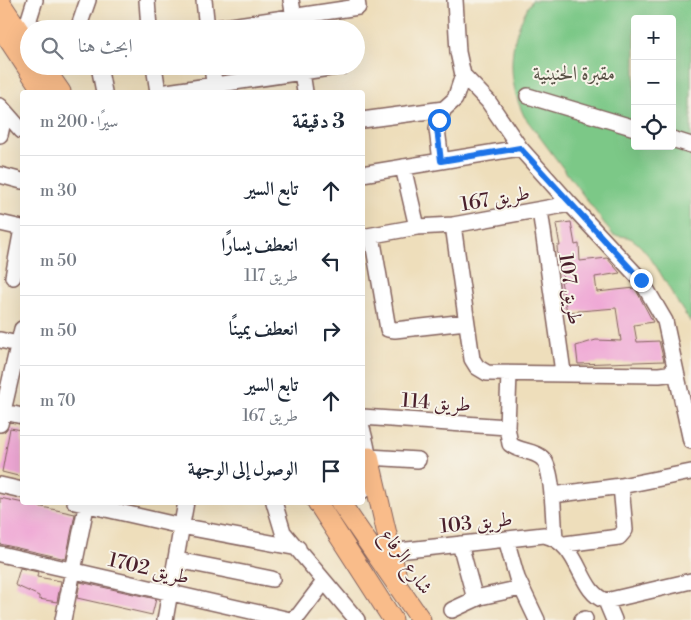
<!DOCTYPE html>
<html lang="ar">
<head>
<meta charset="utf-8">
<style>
	body { margin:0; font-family:"Libre Bodoni",Amiri,serif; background:#f6f6f7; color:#1f2937; direction:rtl }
	.controls { position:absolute; right:15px; top:15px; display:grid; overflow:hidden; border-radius:5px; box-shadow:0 5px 20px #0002 }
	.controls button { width:45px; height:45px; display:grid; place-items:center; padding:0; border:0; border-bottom:1px solid #e0e1e3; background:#fff; color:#1f2937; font:25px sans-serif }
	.stop { position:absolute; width:15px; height:15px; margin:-11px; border:4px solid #1a73e8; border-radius:50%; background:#fff }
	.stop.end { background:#1a73e8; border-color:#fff; box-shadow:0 1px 5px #0008 }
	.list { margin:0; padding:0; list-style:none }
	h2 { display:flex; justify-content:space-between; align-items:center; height:65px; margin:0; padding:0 20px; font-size:21px }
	h2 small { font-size:16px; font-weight:400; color:#747a83 }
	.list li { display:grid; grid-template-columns:32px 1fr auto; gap:15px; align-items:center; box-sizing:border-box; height:70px; padding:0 20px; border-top:1px solid #e0e1e3 }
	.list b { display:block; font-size:19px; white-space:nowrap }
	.list p { margin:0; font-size:16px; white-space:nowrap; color:#747a83 }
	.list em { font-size:16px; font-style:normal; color:#747a83 }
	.icon { flex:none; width:28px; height:28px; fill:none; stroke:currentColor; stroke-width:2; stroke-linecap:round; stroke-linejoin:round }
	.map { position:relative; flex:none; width:691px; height:620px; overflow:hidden; direction:ltr }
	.search { position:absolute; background:#fff; box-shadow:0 5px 20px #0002; left:20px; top:20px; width:345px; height:55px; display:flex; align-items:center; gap:12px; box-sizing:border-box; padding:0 18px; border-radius:28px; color:#747a83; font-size:19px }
	.panel { position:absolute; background:#fff; box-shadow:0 5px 20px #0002; left:20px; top:90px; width:345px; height:415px; border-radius:5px; direction:rtl }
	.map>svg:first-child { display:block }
	.green { fill:#7cc887; stroke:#637459; fill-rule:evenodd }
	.building { fill:#efa8d5 }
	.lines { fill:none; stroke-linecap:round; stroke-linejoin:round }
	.minor-casing { stroke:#83625d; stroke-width:18 }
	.major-casing { stroke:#83625d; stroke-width:21 }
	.minor { stroke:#fff; stroke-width:15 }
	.major { stroke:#f9bc8a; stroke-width:19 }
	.route { stroke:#1a73e8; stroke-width:6 }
	.labels { text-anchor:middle; stroke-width:4; stroke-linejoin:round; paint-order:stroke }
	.park-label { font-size:20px; fill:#595247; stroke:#f7f3e8 }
	.street-label { font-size:20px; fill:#4a1f2b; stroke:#f7f3e8 }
</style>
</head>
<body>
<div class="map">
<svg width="691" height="620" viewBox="0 0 691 620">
	<rect width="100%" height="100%" fill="#f7f3e8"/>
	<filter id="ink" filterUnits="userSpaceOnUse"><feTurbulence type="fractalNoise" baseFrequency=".02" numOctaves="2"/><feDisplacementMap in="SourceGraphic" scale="10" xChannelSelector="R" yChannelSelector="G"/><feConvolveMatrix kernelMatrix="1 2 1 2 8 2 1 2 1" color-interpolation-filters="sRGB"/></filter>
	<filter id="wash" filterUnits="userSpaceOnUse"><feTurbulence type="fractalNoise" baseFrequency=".0096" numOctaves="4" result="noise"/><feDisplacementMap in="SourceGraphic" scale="20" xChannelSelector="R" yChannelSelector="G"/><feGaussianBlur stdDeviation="1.12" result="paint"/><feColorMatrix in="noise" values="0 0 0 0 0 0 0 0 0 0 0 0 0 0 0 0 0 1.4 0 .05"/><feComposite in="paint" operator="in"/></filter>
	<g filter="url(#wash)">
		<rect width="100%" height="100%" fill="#eedebb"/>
		<!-- green -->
		<path class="green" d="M532 0H691V322C672 299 656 256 632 239 627 236 618 236 613 235L524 116C505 76 509 36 532 0ZM635 19H672V146H635Z"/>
		<g id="blocks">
			<!-- building -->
			<path class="building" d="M571 222 575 245 579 244 580 261 607 258 620 273 595 277 597 292 635 288 653 322 634 325 637 342 659 341 664 361 578 364 576 346 596 340 621 341 616 308 567 312 561 281H564L558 263 557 246H560L556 224Z
				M10 428 22 430V477L2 472Z
				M0 498 75 514 66 559 0 544Z
				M20 568 38 572 37 577 61 581 57 602 39 599V596L15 585Z
				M80 582 156 599 152 615 77 598Z"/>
		</g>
	</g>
	<g filter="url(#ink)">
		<use href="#blocks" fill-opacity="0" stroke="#83625d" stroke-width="1"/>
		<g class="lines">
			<defs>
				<path id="minor" d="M35 0 29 19 30 25 39 29
					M147 0 149 29
					M204 0 207 29
					M291 0 296 29
					M78 29 88 0
					M210 29 358 7 357 0
					M99 66 104 92
					M154 66 158 92
					M212 66 215 92
					M301 66 305 92
					M463 75 488 101 520 148 570 204
					M167 92 343 66
					M528 96 635 128
					M0 106 22 131
					M362 120 444 109
					M0 135 5 112
					M672 139 691 145
					M441 161 437 129 439 120 444 109 455 99 463 75 458 52 455 0
					M403 167 417 227
					M362 174 520 148
					M0 175 22 181
					M540 210 563 372
					M0 223 22 228
					M453 225 472 359 477 367 487 373 659 375 675 373
					M372 236 388 329 395 330 466 322
					M362 237 417 227 453 225 570 204 641 280 665 321 691 441
					M13 277 22 229
					M0 340 22 345
					M509 374 507 427 510 444C519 452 533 450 542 458 554 468 553 521 555 538
					M0 411 22 416
					M362 417 507 427
					M0 424 22 329
					M362 428C368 450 373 469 362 491
					M369 457 418 460
					M0 485 22 490
					M553 495 621 486 691 472
					M75 502 181 526 298 548
					M274 502 283 532 357 620
					M506 539 517 578 537 620
					M460 544 475 599
					M565 544 619 537 625 530 621 486
					M389 552 544 535C582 544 577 591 606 601
					M0 554 290 620
					M177 560 272 579
					M606 601 691 581
					M606 601 614 620
					M452 610 480 597 521 588
					M63 620 87 502
					M165 620 186 502
					M291 620 299 615 324 582
					M582 620 585 619"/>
				<path id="major" d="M0 2 29 45
					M0 27 43 92
					M43 66 61 92
					M369 457 396 573
					M317 502 393 620
					M340 502 421 620"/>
			</defs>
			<!-- minor casing -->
			<use href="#minor" class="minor-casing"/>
			<!-- major casing -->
			<use href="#major" class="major-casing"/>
			<!-- minor -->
			<use href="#minor" class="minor"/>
			<!-- major -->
			<use href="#major" class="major"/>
		</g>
	</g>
	<g class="lines" filter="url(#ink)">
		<!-- route -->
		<path class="route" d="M439 120 437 129 441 161 520 148 641 280"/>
	</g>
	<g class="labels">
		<!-- park labels -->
		<g class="park-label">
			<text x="574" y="80">مقبرة الحنينية</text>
		</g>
		<!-- street labels -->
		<g class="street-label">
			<text transform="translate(495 198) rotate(-10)" y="7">طريق 167</text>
			<text transform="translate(571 289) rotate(82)" y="7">طريق 107</text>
			<text transform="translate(436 402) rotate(4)" y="7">طريق 114</text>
			<text transform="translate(476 522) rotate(-6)" y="7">طريق 103</text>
			<text transform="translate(407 561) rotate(55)" y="7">شارع الرفاع</text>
			<text transform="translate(149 568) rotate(13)" y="7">طريق 1702</text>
		</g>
	</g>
</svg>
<div class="controls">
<button>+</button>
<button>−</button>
<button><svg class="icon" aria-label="locate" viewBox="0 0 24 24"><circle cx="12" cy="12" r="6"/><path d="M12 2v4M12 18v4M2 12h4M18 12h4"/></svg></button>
</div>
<div class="stop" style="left:439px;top:120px"></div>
<div class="stop end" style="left:641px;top:280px"></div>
<div class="search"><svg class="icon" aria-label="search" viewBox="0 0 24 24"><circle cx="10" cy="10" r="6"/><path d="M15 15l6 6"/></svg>ابحث هنا</div>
<section class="panel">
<h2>3 دقيقة<small>سيرًا · 200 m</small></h2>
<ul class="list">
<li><svg class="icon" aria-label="ahead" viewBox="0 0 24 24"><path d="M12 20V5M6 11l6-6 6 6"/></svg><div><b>تابع السير</b></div><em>30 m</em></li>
<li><svg class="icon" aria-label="left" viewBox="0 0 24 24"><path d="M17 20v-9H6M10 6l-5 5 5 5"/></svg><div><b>انعطف يسارًا</b><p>طريق 117</p></div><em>50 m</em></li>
<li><svg class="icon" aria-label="right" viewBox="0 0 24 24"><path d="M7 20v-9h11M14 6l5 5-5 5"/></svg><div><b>انعطف يمينًا</b></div><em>50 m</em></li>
<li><svg class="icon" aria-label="ahead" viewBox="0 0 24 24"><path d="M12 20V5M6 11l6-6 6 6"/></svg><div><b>تابع السير</b><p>طريق 167</p></div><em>70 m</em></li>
<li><svg class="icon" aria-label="arrive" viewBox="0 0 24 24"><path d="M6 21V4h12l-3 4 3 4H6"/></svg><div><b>الوصول إلى الوجهة</b></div></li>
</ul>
</section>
</div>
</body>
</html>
